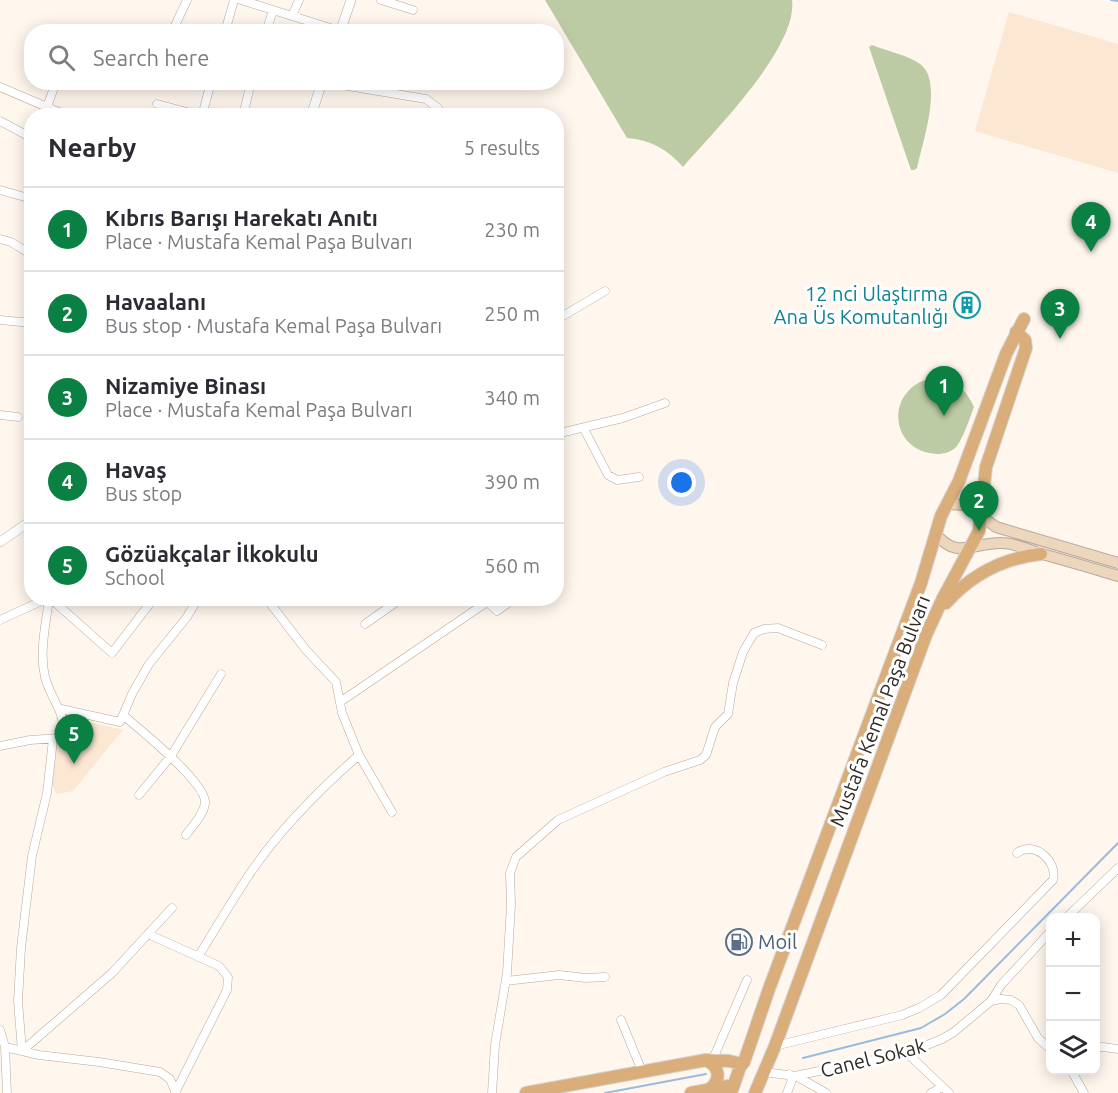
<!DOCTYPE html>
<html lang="en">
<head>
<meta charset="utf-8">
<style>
	body { margin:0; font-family:Ubuntu,sans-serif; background:#f2f2f3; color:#2b2b33 }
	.controls { position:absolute; right:18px; bottom:18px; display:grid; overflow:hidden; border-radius:12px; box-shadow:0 3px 15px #0003 }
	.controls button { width:54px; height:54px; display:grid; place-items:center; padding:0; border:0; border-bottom:2px solid #e1e1e2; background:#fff; color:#2b2b33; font:30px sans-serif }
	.you { position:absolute; left:682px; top:483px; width:21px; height:21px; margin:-15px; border:4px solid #fff; border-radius:50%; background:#1a73e8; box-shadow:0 0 0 9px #1a73e833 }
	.badge { display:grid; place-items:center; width:39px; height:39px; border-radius:50%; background:#0b8043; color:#fff; font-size:20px; font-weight:700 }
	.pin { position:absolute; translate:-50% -50px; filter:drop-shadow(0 2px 3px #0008) }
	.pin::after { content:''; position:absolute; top:32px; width:21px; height:18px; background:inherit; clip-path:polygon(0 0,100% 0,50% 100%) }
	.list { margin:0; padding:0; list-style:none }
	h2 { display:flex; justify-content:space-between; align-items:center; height:78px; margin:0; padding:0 24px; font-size:26px }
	h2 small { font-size:20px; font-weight:400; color:#7c7c81 }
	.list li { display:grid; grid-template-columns:39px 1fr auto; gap:18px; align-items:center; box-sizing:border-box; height:84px; padding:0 24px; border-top:2px solid #e1e1e2 }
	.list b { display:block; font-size:22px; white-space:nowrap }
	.list p { margin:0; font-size:20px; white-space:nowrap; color:#7c7c81 }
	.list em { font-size:20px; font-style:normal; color:#7c7c81 }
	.icon { flex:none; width:33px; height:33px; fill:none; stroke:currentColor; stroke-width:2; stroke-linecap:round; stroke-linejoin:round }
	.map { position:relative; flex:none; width:1118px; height:1093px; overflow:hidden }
	.search { position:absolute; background:#fff; box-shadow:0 3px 15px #0003; left:24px; top:24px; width:540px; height:66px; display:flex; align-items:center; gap:15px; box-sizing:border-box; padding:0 21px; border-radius:24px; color:#7c7c81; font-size:22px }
	.panel { position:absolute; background:#fff; box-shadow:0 3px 15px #0003; left:24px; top:108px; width:540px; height:498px; border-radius:24px }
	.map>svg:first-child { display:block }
	.built { fill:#fce7d3 }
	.green { fill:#bccba3 }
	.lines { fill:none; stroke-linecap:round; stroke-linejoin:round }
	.stream { stroke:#99bbe0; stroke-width:2 }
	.minor-casing { stroke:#b7a99c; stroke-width:9 }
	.tertiary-casing { stroke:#b7a99c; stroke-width:10 }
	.secondary-casing { stroke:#b7a99c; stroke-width:12 }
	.primary-casing { stroke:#d6d4d3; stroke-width:14 }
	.minor { stroke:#fff; stroke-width:8 }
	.tertiary { stroke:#fff; stroke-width:9 }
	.secondary { stroke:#ecd6bc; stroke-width:10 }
	.primary { stroke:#d9ae7a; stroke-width:12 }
	.labels { text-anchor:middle; stroke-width:6; stroke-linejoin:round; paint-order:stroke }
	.culture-label { font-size:20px; fill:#0d838f; stroke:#fff; text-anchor:end }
	.street-label { font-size:20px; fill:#302a25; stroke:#fff }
	.service-label { font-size:20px; fill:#4e5e75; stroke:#fff; text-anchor:start }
</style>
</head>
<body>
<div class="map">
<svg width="1118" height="1093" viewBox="0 0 1118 1093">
	<rect width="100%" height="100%" fill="#fff6ed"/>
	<!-- built -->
	<path class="built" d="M1009 12 1118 44V173L975 131Z
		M67 717 123 730 73 791 57 794 51 784 57 744H63L66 739Z"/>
	<!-- green -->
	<path class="green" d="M545 0H792C798 48 714 131 683 167 668 149 650 140 627 138Z
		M872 45C887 51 907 55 920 64 944 81 922 144 917 168L914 170H911L869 47Z
		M936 377C956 381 966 389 974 407 970 417 962 443 954 449 950 452 943 454 937 454 888 452 883 386 936 377Z"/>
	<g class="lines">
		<!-- stream -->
		<path class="stream" d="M1111 0 1118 1
			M803 1058 921 1028 945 1014 964 999 1118 843
			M605 1093 706 1074"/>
		<defs>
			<path id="minor" d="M241 0 340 31
				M381 0 413 10
				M292 16 299 0
				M172 32 187 0
				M225 32 234 0
				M266 32 273 10
				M324 82 426 99 438 108 436 116
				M0 87 68 116
				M157 104 202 116
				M47 107 56 82
				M202 116 211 82
				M243 116 251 82
				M0 121 32 138
				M0 190 32 199
				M0 239 11 242 32 255
				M0 320 32 323
				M556 320 605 291
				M0 415 18 417
				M584 429 608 475 617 480 639 477
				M556 434 623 418 665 403
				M50 598 112 653 154 598
				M266 598 306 650 336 682 342 713 359 755 392 812
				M485 600 497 611 515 598
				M0 620 48 598
				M365 624 402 598
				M340 702 487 602
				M61 709 120 722 132 694 149 664 187 617 198 598
				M123 715C139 729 207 783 205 803 204 815 192 826 186 835
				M0 746 30 740 60 738 64 734C64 709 51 700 45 677 39 652 46 624 49 598
				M139 795 171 756 221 674
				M1066 918 1118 868
				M148 934 219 966 228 977 227 990 176 1091
				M198 957C214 931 230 904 247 878 277 832 318 791 359 755
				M506 981 559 975 586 978 605 977
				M991 1001 1001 985 1050 932
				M621 1020 642 1071
				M0 1030 5 1047 7 1093
				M775 1046 902 1015 919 1008 941 995 1053 880C1058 861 1034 840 1017 853
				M5 1047 39 1055 99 1062 160 1072 170 1079 176 1093
				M1096 1048 1103 1047 1118 1049
				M22 1051 18 1001 21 948 32 856 47 793 53 739
				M22 1051 112 973 172 908
				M907 1053 949 1093
				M713 1059 747 980
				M1071 1070 1084 1093
				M764 1072 795 1076 907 1053 942 1039 954 1032 991 1001 1001 999 1011 1000 1019 1005 1038 1038 1050 1049
				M796 1076 826 1093
				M492 1093 495 1045 507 973 511 905 510 873 516 857 558 820 664 772 700 760 706 755 715 727 728 714 733 683 743 652 754 633 764 629 778 628 822 645
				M787 1093 792 1080 789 1074
				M931 1093 942 1087"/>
			<path id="tertiary" d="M340 32 351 0
				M311 116 322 82
				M0 542 32 520"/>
			<path id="secondary" d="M948 504 966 505 996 527 1118 563
				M935 533C957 561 974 542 1002 543 1014 543 1027 549 1038 553 1065 560 1091 568 1118 576"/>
			<path id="primary" d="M946 603C972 574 1003 558 1041 554
				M706 1060C719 1066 722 1079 710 1089
				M526 1093 706 1060 729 1061 742 1064
				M691 1093 734 1085
				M731 1093 740 1067 744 1062 769 989 921 583 941 516 959 481 1006 354 1024 319
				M755 1093 775 1046 926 635 943 598 979 531 986 467 1026 348 1025 340 1016 332"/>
		</defs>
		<!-- minor casing -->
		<use href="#minor" class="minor-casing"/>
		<!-- tertiary casing -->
		<use href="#tertiary" class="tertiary-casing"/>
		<!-- secondary casing -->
		<use href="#secondary" class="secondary-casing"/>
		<!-- primary casing -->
		<use href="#primary" class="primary-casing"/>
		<!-- minor -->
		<use href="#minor" class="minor"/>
		<!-- tertiary -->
		<use href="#tertiary" class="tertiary"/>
		<!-- secondary -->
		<use href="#secondary" class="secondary"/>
		<!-- primary -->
		<use href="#primary" class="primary"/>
	</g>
	<!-- icons -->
	<defs>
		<symbol id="building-ring" viewBox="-11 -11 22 22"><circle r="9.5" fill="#fff" stroke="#0f9aa8" stroke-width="1.5"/><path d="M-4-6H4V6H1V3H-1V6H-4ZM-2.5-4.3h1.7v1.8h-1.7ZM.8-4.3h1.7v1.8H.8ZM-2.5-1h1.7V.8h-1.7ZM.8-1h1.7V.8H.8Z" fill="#0f9aa8"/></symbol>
		<symbol id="fuel-ring" viewBox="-11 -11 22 22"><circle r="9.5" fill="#fff" stroke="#5c6f8a" stroke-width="1.5"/><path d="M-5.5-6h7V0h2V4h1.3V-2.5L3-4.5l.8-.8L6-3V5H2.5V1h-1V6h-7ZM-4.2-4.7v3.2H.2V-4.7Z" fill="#5c6f8a"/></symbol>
	</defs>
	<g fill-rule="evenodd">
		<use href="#building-ring" x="952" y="290" width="30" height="30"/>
		<use href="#fuel-ring" x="724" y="927" width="30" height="30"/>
	</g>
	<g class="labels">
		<!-- culture labels -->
		<g class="culture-label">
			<text x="948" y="301">12 nci Ulaştırma<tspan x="948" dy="23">Ana Üs Komutanlığı</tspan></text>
		</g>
		<!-- street labels -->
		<g class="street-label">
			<text transform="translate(880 711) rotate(-69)" y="7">Mustafa Kemal Paşa Bulvarı</text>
			<text transform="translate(873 1058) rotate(-14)" y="7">Canel Sokak</text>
		</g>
		<!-- service labels -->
		<g class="service-label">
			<text x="758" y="949">Moil</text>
		</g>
	</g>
</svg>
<div class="controls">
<button>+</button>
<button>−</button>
<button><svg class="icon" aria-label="layers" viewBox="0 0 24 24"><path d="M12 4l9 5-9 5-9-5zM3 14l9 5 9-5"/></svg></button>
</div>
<div class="you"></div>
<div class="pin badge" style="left:944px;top:416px">1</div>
<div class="pin badge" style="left:979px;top:531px">2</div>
<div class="pin badge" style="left:1060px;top:339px">3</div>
<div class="pin badge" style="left:1091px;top:252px">4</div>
<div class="pin badge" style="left:74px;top:764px">5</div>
<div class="search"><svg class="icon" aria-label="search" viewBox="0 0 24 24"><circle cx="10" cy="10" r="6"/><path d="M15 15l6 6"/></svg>Search here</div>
<section class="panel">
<h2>Nearby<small>5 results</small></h2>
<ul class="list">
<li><span class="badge">1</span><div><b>Kıbrıs Barışı Harekatı Anıtı</b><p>Place · Mustafa Kemal Paşa Bulvarı</p></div><em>230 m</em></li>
<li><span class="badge">2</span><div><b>Havaalanı</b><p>Bus stop · Mustafa Kemal Paşa Bulvarı</p></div><em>250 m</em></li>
<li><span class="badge">3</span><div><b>Nizamiye Binası</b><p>Place · Mustafa Kemal Paşa Bulvarı</p></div><em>340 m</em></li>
<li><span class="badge">4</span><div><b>Havaş</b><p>Bus stop</p></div><em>390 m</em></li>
<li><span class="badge">5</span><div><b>Gözüakçalar İlkokulu</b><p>School</p></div><em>560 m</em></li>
</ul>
</section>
</div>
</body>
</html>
